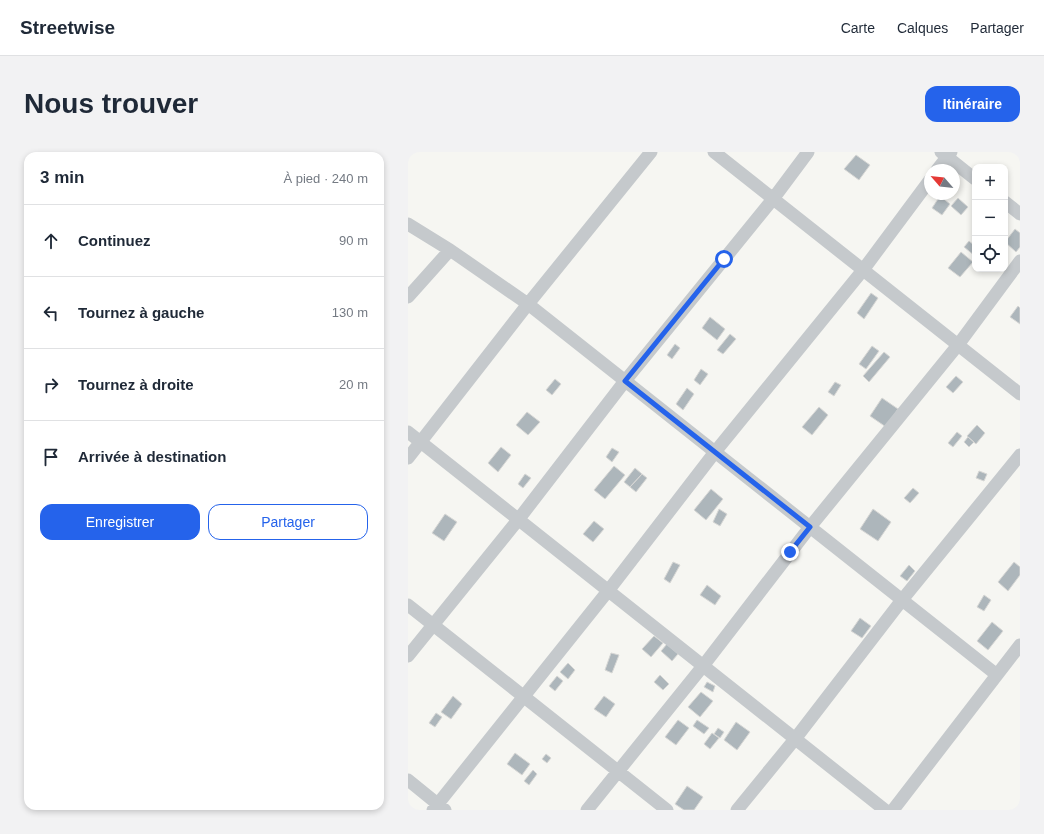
<!DOCTYPE html>
<html lang="fr">
<head>
<meta charset="utf-8">
<style>
	body { margin:0; font-family:Arial,sans-serif; background:#f2f2f3; color:#1f2937 }
	.controls { position:absolute; right:12px; top:12px; display:grid; overflow:hidden; border-radius:8px; box-shadow:0 2px 6px #0003 }
	.controls button { width:36px; height:36px; display:grid; place-items:center; padding:0; border:0; border-bottom:1px solid #e0e1e3; background:#fff; color:#1f2937; font:20px sans-serif }
	.compass { position:absolute; left:516px; top:12px; width:36px; height:36px; border-radius:50%; background:#fff; box-shadow:0 2px 6px #0003; rotate:298deg }
	.stop { position:absolute; width:12px; height:12px; margin:-9px; border:3px solid #2563eb; border-radius:50%; background:#fff }
	.stop.end { background:#2563eb; border-color:#fff; box-shadow:0 1px 4px #0008 }
	.list { margin:0; padding:0; list-style:none }
	h2 { display:flex; justify-content:space-between; align-items:center; height:52px; margin:0; padding:0 16px; font-size:17px }
	h2 small { font-size:13px; font-weight:400; color:#747a83 }
	.list li { display:grid; grid-template-columns:26px 1fr auto; gap:12px; align-items:center; box-sizing:border-box; height:72px; padding:0 16px; border-top:1px solid #e0e1e3 }
	.list b { display:block; font-size:15px; white-space:nowrap }
	.list em { font-size:13px; font-style:normal; color:#747a83 }
	.actions { display:flex; gap:8px; padding:12px 16px }
	.actions a { flex:1; padding:9px 0; border:1px solid #2563eb; border-radius:12px; text-align:center; font-size:14px; color:#2563eb }
	.actions .main { background:#2563eb; color:#fff }
	.icon { flex:none; width:22px; height:22px; fill:none; stroke:currentColor; stroke-width:2; stroke-linecap:round; stroke-linejoin:round }
	.map { position:relative; flex:none; width:612px; height:658px; overflow:hidden; border-radius:12px }
	header { display:flex; align-items:center; gap:24px; box-sizing:border-box; height:56px; padding:0 20px; background:#fff; border-bottom:1px solid #e0e1e3 }
	header strong { font-size:19px }
	nav { display:flex; gap:22px; margin-inline-start:auto; font-size:14px }
	.intro { display:flex; align-items:center; justify-content:space-between; box-sizing:border-box; height:96px; padding:0 24px }
	h1 { margin:0; font-size:28px }
	.button { padding:10px 18px; border-radius:12px; background:#2563eb; color:#fff; font-size:14px; font-weight:700 }
	main { display:flex; gap:24px; padding:0 24px }
	aside { flex:1; background:#fff; border-radius:12px; box-shadow:0 2px 6px #0003 }
	.map>svg:first-child { display:block }
	.building { fill:#adb6bb; stroke:#d7d7d5 }
	.lines { fill:none; stroke-linecap:round; stroke-linejoin:round }
	.street { stroke:#c5c9cc; stroke-width:13 }
	.route { stroke:#2563eb; stroke-width:5 }
</style>
</head>
<body>
<header>
<strong>Streetwise</strong>
<nav><a>Carte</a><a>Calques</a><a>Partager</a></nav>
</header>
<div class="intro"><h1>Nous trouver</h1><a class="button">Itinéraire</a></div>
<main>
<aside>
<h2>3 min<small>À pied · 240 m</small></h2>
<ul class="list">
<li><svg class="icon" aria-label="ahead" viewBox="0 0 24 24"><path d="M12 20V5M6 11l6-6 6 6"/></svg><div><b>Continuez</b></div><em>90 m</em></li>
<li><svg class="icon" aria-label="left" viewBox="0 0 24 24"><path d="M17 20v-9H6M10 6l-5 5 5 5"/></svg><div><b>Tournez à gauche</b></div><em>130 m</em></li>
<li><svg class="icon" aria-label="right" viewBox="0 0 24 24"><path d="M7 20v-9h11M14 6l5 5-5 5"/></svg><div><b>Tournez à droite</b></div><em>20 m</em></li>
<li><svg class="icon" aria-label="arrive" viewBox="0 0 24 24"><path d="M6 21V4h12l-3 4 3 4H6"/></svg><div><b>Arrivée à destination</b></div></li>
</ul>
<div class="actions"><a class="main">Enregistrer</a><a>Partager</a></div>
</aside>
<div class="map">
<svg width="612" height="658" viewBox="0 0 612 658">
	<rect width="100%" height="100%" fill="#f6f6f2"/>
	<!-- building -->
	<path class="building" d="M448 3 462 13 451 28 436 17Z
		M532 44 542 52 534 63 524 56Z
		M550 46 560 55 553 63 543 54Z
		M607 77 612 81V95L608 100 597 90Z
		M561 89 567 94V104L556 95Z
		M553 100 565 110 552 125 540 116Z
		M463 141 470 146 456 167 449 161Z
		M610 154 612 156V172L602 165Z
		M302 165 317 177 309 188 294 176Z
		M322 182 328 187 315 202 309 198Z
		M267 192 272 196 264 207 259 203Z
		M464 194 471 199 458 217 451 212Z
		M476 200 482 205 461 230 455 224Z
		M293 217 300 222 292 233 286 228Z
		M548 224 555 230 545 241 538 235Z
		M147 227 153 232 144 243 138 238Z
		M427 230 433 233 426 244 420 240Z
		M279 236 286 242 275 258 268 252Z
		M474 246 490 257 478 275 462 264Z
		M411 255 420 263 404 283 394 275Z
		M119 260 132 270 120 283 108 273Z
		M569 273 577 281 568 292 559 284Z
		M549 280 554 284 545 295 540 291Z
		M560 285 566 290 561 295 556 290Z
		M93 295 103 303 90 320 80 311Z
		M204 296 211 300 204 310 198 305Z
		M206 314 217 323 197 347 186 338Z
		M227 316 234 322 222 335 216 330Z
		M571 319 579 322 576 329 568 326Z
		M117 322 123 326 115 336 110 332Z
		M234 322 239 326 228 340 222 335Z
		M505 336 511 341 502 351 496 346Z
		M303 337 315 347 298 368 286 358Z
		M311 357 319 362 312 374 305 370Z
		M465 357 483 370 470 389 452 377Z
		M37 362 49 370 36 389 24 381Z
		M186 369 196 377 185 390 175 382Z
		M265 410 272 413 262 431 256 427Z
		M606 410 612 415V423L600 439 590 430Z
		M501 413 507 419 499 429 492 424Z
		M299 433 313 444 307 453 292 443Z
		M576 443 583 448 576 459 569 455Z
		M452 466 463 474 454 486 443 479Z
		M584 470 595 479 580 498 569 489Z
		M246 484 255 491 243 505 234 497Z
		M259 492 270 502 264 509 253 499Z
		M203 501 211 503 204 521 197 518Z
		M160 511 167 518 160 527 152 520Z
		M252 523 261 532 255 538 246 530Z
		M149 524 155 529 147 539 141 534Z
		M299 530 307 534 305 540 296 535Z
		M293 540 305 549 292 565 280 555Z
		M45 544 54 552 43 567 33 560Z
		M196 544 207 552 198 565 186 557Z
		M28 561 34 565 27 575 21 571Z
		M270 568 281 576 268 593 257 585Z
		M289 568 301 576 296 582 285 574Z
		M328 570 342 580 329 598 316 588Z
		M310 576 316 580 312 586 306 582Z
		M304 581 311 586 302 597 296 592Z
		M107 601 122 612 114 623 99 612Z
		M138 602 143 606 139 611 134 607Z
		M125 618 129 622 121 633 116 629Z
		M279 634 295 645 286 658H276L267 652Z"/>
	<g class="lines">
		<!-- street -->
		<path class="street" d="M306 0 612 242
			M533 0 567 27
			M529 18 543 0
			M597 50 612 62
			M0 72 42 98 120 152 589 523
			M0 145 42 98
			M0 280 477 658
			M0 306 120 152 243 0
			M0 453 259 658
			M0 504 110 368 217 229 365 47 400 0
			M0 628 37 658
			M25 658 200 439 307 300 455 118 522 28
			M179 658 295 514 402 375 550 193 612 109
			M329 658 387 587 494 448 612 303
			M485 658 612 493"/>
	</g>
	<g class="lines">
		<!-- route -->
		<path class="route" d="M316 107 217 229 402 375 382 400"/>
	</g>
</svg>
<div class="controls">
<button>+</button>
<button>−</button>
<button><svg class="icon" aria-label="locate" viewBox="0 0 24 24"><circle cx="12" cy="12" r="6"/><path d="M12 2v4M12 18v4M2 12h4M18 12h4"/></svg></button>
</div>
<svg class="compass" viewBox="-18 -18 36 36"><path d="M0-13l5 13h-10z" fill="#e53935"/><path d="M0 13l5-13h-10z" fill="#747a83"/></svg>
<div class="stop" style="left:316px;top:107px"></div>
<div class="stop end" style="left:382px;top:400px"></div>
</div>
</main>
</body>
</html>
